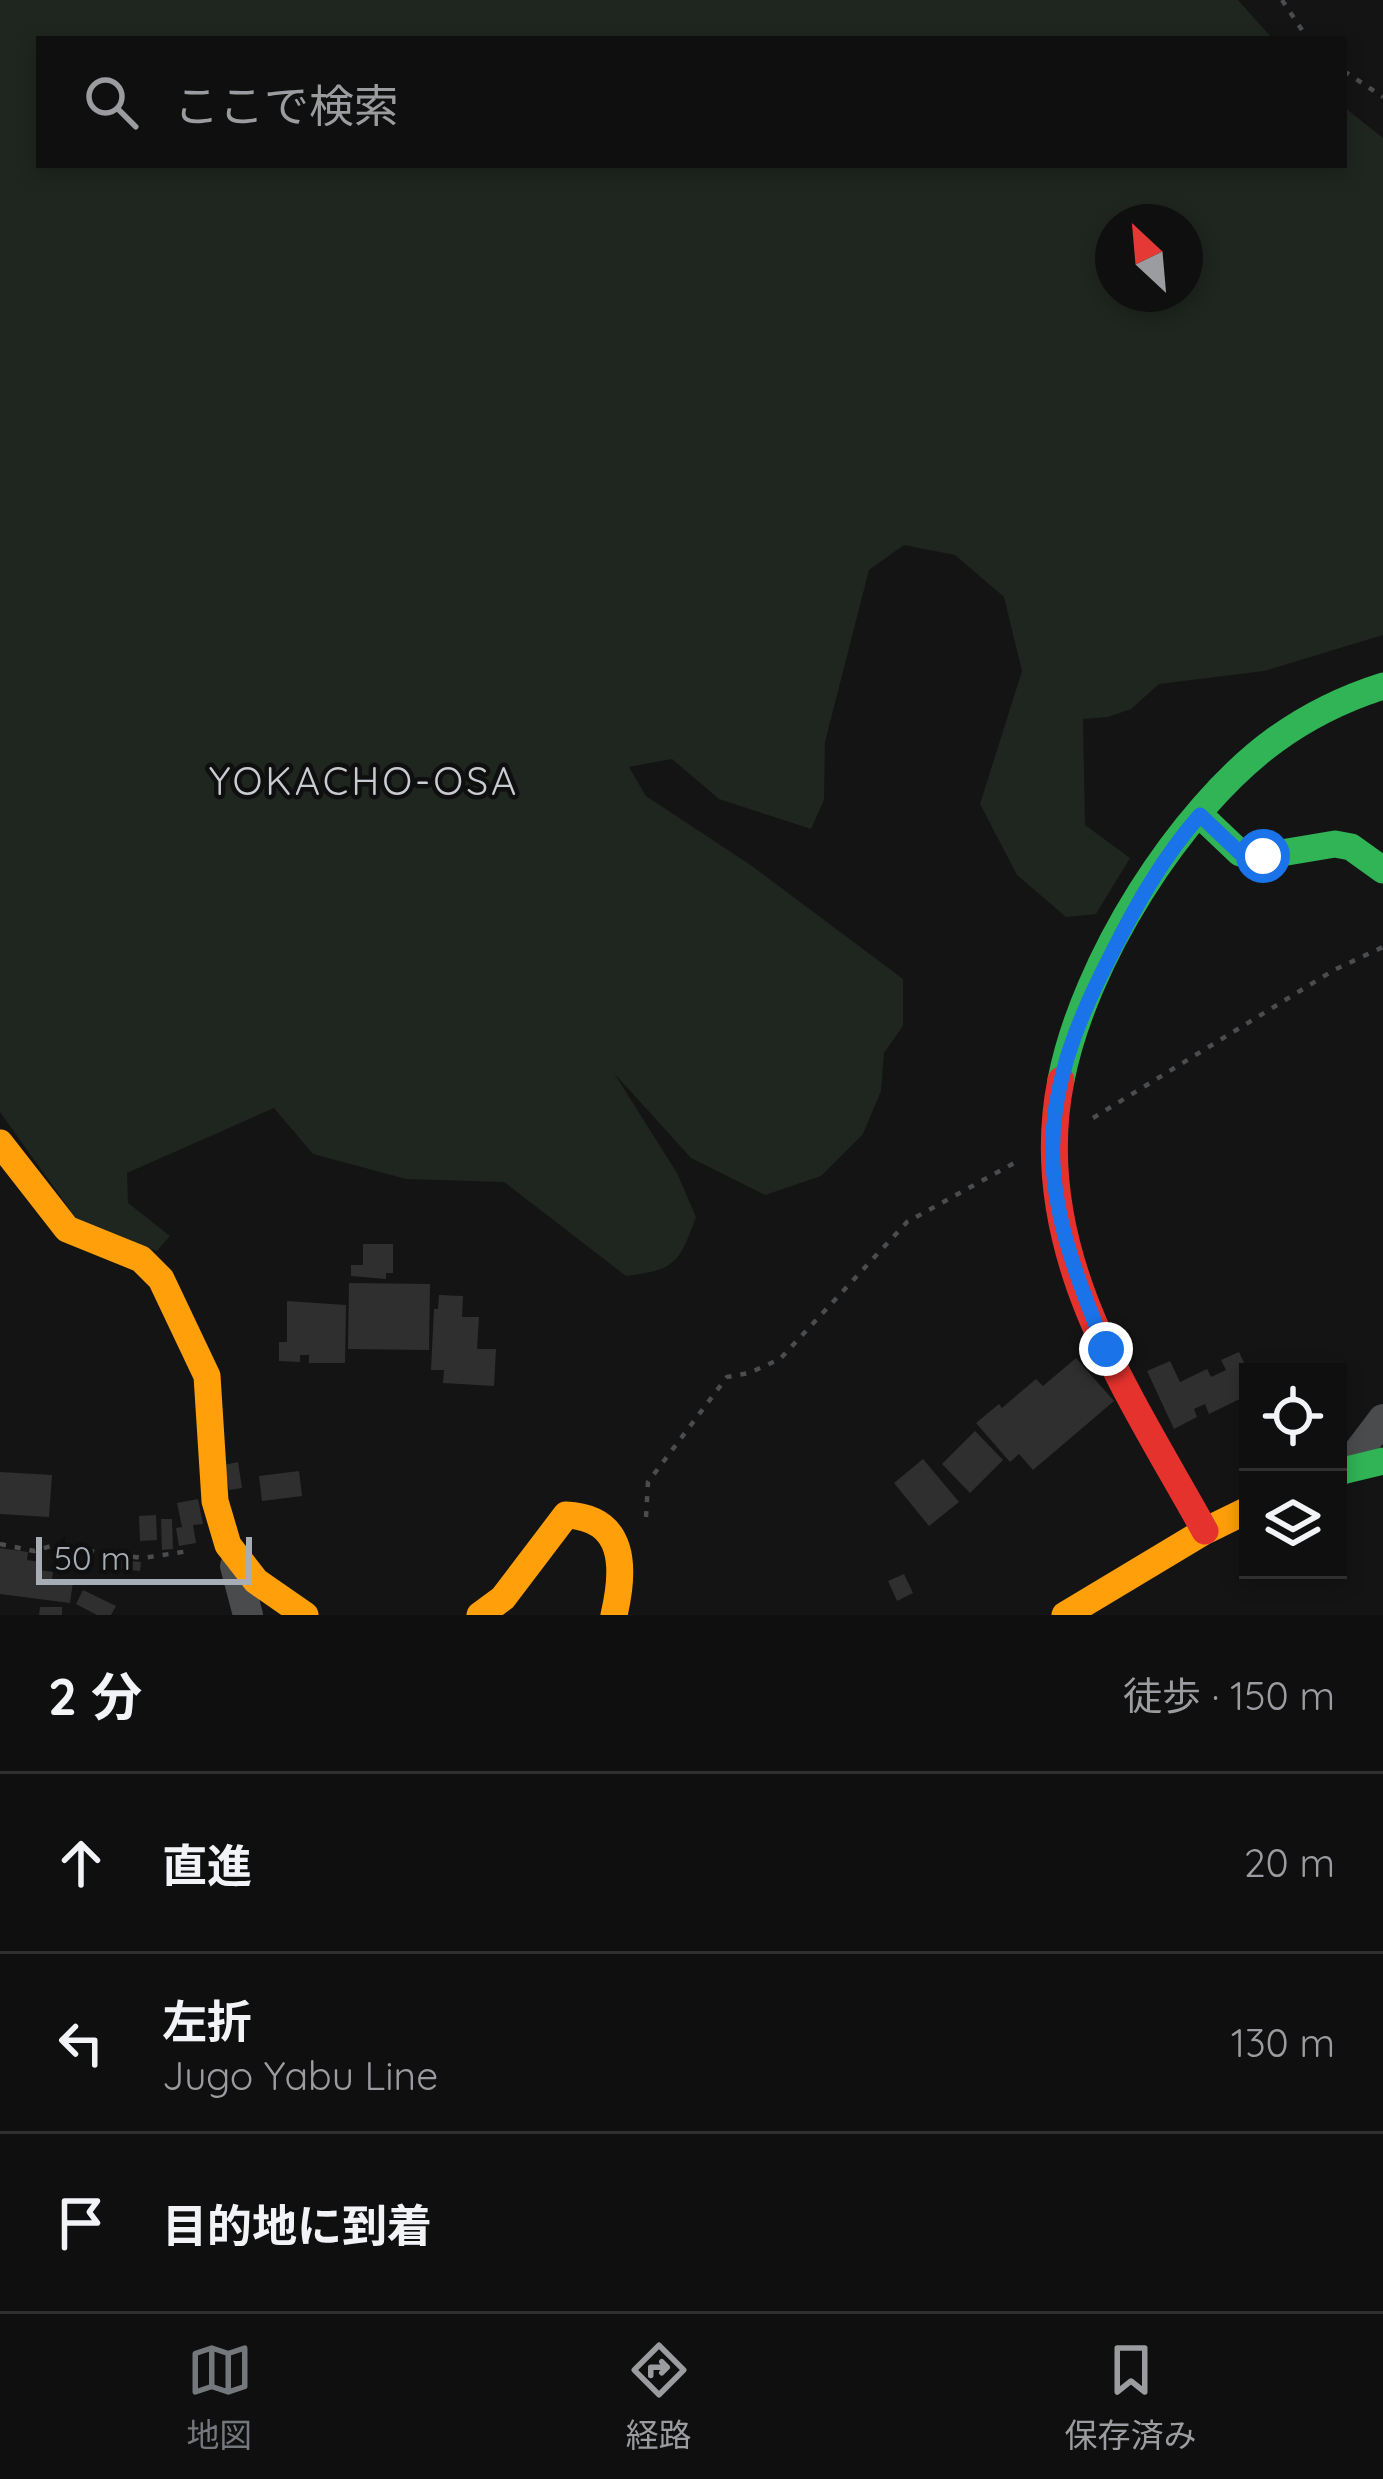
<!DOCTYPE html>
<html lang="ja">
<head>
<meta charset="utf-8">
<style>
	body { margin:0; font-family:Quicksand,"Noto Sans JP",sans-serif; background:#1d1d1e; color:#f1f3f6 }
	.controls { position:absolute; right:36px; bottom:36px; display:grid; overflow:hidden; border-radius:0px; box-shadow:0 6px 18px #0003 }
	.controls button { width:108px; height:108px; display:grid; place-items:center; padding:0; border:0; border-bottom:3px solid #2f2f30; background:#0f0f10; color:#f1f3f6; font:60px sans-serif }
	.compass { position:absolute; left:1095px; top:204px; width:108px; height:108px; border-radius:50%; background:#0f0f10; box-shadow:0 6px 18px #0003; rotate:334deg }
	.scale { position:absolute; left:36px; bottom:30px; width:216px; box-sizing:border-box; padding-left:12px; border:6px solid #a7adb4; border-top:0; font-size:33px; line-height:42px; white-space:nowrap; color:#a7adb4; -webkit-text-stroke:9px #0f0f10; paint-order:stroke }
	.stop { position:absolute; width:36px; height:36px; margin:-27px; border:9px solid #1a73e8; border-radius:50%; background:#fff }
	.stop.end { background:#1a73e8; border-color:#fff; box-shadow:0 3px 12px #0008 }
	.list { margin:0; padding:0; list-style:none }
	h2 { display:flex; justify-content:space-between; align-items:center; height:156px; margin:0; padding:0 48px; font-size:51px }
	h2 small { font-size:39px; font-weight:400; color:#9b9c9f }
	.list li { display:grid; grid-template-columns:78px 1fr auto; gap:36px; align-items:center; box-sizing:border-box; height:180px; padding:0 48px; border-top:3px solid #2f2f30 }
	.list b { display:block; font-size:45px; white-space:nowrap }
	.list p { margin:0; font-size:39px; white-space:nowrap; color:#9b9c9f }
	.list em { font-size:39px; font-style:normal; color:#9b9c9f }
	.icon { flex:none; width:66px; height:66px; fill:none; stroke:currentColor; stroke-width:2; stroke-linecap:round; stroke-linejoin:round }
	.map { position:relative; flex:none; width:1383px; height:1615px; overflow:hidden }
	.search { position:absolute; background:#0f0f10; box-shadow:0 6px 18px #0003; left:36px; right:36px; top:36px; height:132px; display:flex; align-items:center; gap:30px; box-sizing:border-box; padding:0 42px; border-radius:0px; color:#9b9c9f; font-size:45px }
	.sheet { height:696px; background:#0f0f10 }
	nav { display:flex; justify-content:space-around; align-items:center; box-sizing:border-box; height:168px; border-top:3px solid #2f2f30; background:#0f0f10; font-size:33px; color:#9b9c9f }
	nav a { display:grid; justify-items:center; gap:6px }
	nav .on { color:#74777c }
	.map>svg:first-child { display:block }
	.green { fill:#1f251f; fill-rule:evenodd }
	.building { fill:#2f2f30 }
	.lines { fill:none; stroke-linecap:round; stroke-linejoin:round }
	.path { stroke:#4a4c4e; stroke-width:4.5; stroke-dasharray:6 9; stroke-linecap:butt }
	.street { stroke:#494b4d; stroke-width:30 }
	.fast { stroke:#30b455; stroke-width:27 }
	.slow { stroke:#ff9f0a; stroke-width:27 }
	.jam { stroke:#e5322d; stroke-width:27 }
	.route { stroke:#1a73e8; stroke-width:15 }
	.labels { text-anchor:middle; stroke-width:9; stroke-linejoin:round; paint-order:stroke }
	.quarter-label { font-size:39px; letter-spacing:3px; fill:#c8ccd1; stroke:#0f0f10 }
</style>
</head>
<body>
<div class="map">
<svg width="1383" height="1615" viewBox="0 0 1383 1615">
	<rect width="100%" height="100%" fill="#141415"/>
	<!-- green -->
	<path class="green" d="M0 0H1238L1273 39H39V165H1344V107L1383 138V635L1264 671 1159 684 1131 709 1108 717 1083 719 1085 825 1130 858 1096 914 1066 917 1017 875 980 804 1022 671 1004 597 955 555 904 545 869 570 825 742 824 800 811 829 719 799 672 759 629 767 646 796 752 866 903 979V1026L884 1053 881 1091 863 1134 821 1176 765 1195 691 1158 614 1073 677 1173 696 1217C679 1263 676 1270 626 1276L504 1182 406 1179 313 1154 274 1108 127 1173 128 1203 170 1236 157 1251 78 1221 0 1112ZM1113 222H1185V294H1113Z"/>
	<!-- building -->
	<path class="building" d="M363 1244H393V1273H386V1279L351 1276V1265H363Z
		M349 1283 430 1284 429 1350 348 1349Z
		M439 1295 463 1296 462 1317H479L477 1349H496L494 1386 443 1383 444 1370H431L434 1309H438Z
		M287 1301 346 1305 345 1363H309V1355H300V1362L279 1361V1342H287Z
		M1239 1352 1248 1371V1395L1209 1414 1205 1404 1194 1409 1197 1417 1174 1429 1147 1371 1170 1361 1180 1382 1207 1369 1211 1377 1226 1370 1221 1360Z
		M1076 1358 1114 1401 1033 1470 1019 1454 1010 1462 976 1423 999 1404 1002 1408 1036 1379 1043 1386Z
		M975 1431 1003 1460 970 1493 942 1464Z
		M923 1459 959 1502 929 1526 894 1483Z
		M238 1462 242 1488 229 1490 224 1465Z
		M299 1471 302 1496 262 1501 259 1476Z
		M0 1472 52 1475 49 1517 0 1514Z
		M198 1499 203 1524 193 1525 196 1543 179 1546 176 1528 182 1527 177 1503Z
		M156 1515 157 1540 140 1541 139 1516Z
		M161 1519H172L173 1549 162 1550Z
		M0 1548 28 1552 27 1560 40 1562 39 1570 53 1572 52 1579 73 1582 70 1603 0 1594Z
		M120 1560 141 1562 140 1571 119 1569Z
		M904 1574 913 1593 897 1601 888 1581Z
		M83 1590 116 1606 111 1615H97L76 1604Z
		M40 1607H62V1615H39Z"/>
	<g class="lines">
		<!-- path -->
		<path class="path" d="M1282 0 1308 39
			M1344 71 1383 97
			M1093 1118 1334 970 1383 947
			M646 1517 648 1482 727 1377 749 1373 780 1359 907 1222 1016 1162
			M0 1544 34 1551 51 1546 143 1558 189 1551"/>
		<!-- street -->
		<path class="street" d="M1345 1469 1383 1419
			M235 1566 248 1615"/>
		<!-- fast -->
		<path class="fast" d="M1200 815 1240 853 1263 856 1335 844 1351 847 1383 870
			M1061 1080C1084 962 1179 810 1275 740 1308 716 1345 698 1383 686
			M1338 1472 1383 1461"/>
		<!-- slow -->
		<path class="slow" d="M0 1143 67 1229 141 1259 161 1279 207 1376 215 1501 228 1545 256 1581 305 1615
			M480 1615 503 1598 566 1515C626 1518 625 1568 614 1615
			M1065 1615 1205 1531 1248 1510"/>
		<!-- jam -->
		<path class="jam" d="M1061 1080C1027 1249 1127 1390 1205 1531"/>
	</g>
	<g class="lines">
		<!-- route -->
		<path class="route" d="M1106 1349C1038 1190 1030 1111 1111 955 1136 905 1163 857 1200 815L1240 853 1263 856"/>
	</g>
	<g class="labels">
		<!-- quarter labels -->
		<g class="quarter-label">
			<text x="364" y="795">YOKACHO-OSA</text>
		</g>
	</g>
</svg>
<div class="controls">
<button><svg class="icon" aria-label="locate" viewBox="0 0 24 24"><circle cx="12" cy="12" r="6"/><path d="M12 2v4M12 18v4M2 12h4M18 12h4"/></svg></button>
<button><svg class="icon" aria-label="layers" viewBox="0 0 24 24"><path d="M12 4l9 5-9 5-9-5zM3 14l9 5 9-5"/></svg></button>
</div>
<svg class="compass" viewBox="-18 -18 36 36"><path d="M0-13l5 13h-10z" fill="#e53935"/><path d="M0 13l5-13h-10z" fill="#9b9c9f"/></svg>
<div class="scale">50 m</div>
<div class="stop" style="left:1263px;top:856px"></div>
<div class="stop end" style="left:1106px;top:1349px"></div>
<div class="search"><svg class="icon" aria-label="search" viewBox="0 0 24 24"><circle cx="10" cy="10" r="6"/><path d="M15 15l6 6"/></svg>ここで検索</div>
</div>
<section class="sheet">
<h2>2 分<small>徒歩 · 150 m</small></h2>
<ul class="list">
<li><svg class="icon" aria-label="ahead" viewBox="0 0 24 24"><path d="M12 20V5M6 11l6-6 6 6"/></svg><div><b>直進</b></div><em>20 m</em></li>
<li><svg class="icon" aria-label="left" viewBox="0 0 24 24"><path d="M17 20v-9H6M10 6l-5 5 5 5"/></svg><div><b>左折</b><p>Jugo Yabu Line</p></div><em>130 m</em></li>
<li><svg class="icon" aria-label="arrive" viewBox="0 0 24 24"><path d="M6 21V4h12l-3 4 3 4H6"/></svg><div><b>目的地に到着</b></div></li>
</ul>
</section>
<nav>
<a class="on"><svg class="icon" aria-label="map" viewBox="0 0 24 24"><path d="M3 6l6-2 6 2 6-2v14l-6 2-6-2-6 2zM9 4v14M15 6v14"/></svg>地図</a>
<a><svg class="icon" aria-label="directions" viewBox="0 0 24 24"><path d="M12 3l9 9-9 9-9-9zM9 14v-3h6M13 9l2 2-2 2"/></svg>経路</a>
<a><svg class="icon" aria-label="saved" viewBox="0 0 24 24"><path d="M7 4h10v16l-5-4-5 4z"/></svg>保存済み</a>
</nav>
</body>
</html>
